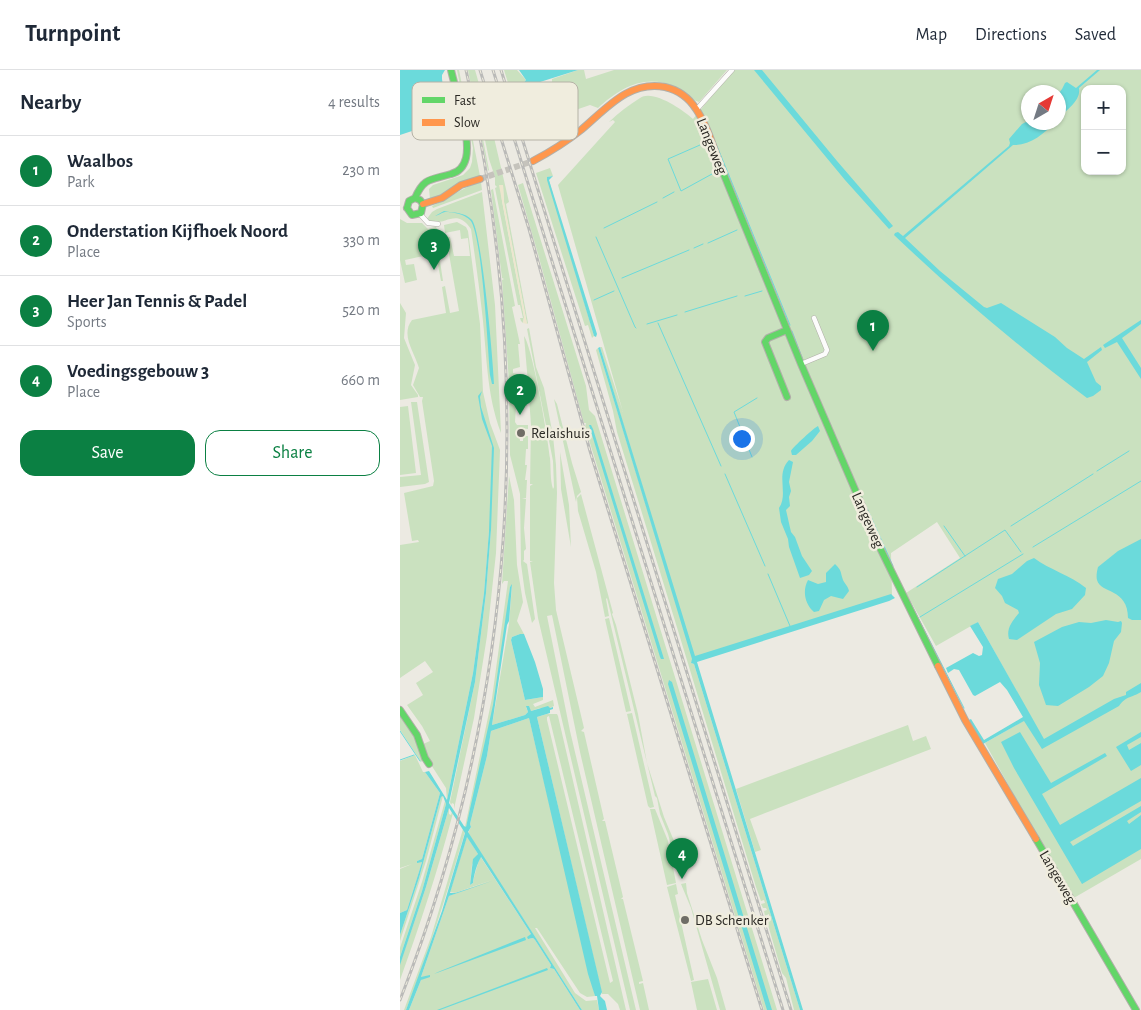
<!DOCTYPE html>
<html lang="en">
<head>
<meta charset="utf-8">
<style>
	body { margin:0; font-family:"Alegreya Sans",sans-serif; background:#f2f2f3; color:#1f2937 }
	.controls { position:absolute; right:15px; top:15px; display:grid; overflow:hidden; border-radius:10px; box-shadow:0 1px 4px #0004 }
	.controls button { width:45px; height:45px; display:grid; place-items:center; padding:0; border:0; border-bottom:1px solid #e0e1e3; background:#fff; color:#1f2937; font:25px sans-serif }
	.compass { position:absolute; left:621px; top:15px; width:45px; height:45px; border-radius:50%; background:#fff; box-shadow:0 1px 4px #0004; rotate:39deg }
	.you { position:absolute; left:341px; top:368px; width:18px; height:18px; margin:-12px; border:4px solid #fff; border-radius:50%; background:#1a73e8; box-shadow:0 0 0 8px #1a73e833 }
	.badge { display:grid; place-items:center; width:32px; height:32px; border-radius:50%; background:#0b8043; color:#fff; font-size:16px; font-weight:700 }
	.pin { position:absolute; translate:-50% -41px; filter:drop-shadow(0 1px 2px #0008) }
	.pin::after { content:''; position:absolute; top:26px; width:18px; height:15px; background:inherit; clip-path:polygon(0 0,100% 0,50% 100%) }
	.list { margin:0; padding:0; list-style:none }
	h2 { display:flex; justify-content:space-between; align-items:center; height:65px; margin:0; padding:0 20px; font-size:21px }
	h2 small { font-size:16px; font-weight:400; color:#747a83 }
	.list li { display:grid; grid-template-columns:32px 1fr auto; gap:15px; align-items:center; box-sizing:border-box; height:70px; padding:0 20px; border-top:1px solid #e0e1e3 }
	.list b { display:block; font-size:19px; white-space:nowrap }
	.list p { margin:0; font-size:16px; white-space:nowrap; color:#747a83 }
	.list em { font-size:16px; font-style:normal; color:#747a83 }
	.actions { display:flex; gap:10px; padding:15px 20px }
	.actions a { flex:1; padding:11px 0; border:1px solid #0b8043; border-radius:15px; text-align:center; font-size:18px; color:#0b8043 }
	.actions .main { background:#0b8043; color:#fff }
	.map { position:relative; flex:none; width:741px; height:940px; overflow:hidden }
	header { display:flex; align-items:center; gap:30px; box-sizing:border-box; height:70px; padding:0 25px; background:#fff; border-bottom:1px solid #e0e1e3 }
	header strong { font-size:24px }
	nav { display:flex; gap:28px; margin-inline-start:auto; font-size:18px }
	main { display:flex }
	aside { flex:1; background:#fff }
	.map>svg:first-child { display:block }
	.green { fill:#cae1bf; fill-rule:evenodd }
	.sand { fill:#ede6ce }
	.water { fill:#6bdadb }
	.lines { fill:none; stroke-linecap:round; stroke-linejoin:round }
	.stream { stroke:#6bdadb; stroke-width:1 }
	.secondary-tunnel { stroke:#c5c3bc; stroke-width:6; stroke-dasharray:6 3; stroke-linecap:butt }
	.street-casing { stroke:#b1afa9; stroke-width:5.5 }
	.fast-casing { stroke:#b1afa9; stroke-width:8 }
	.slow-casing { stroke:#b1afa9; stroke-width:8 }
	.street { stroke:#fcfcfb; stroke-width:4.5 }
	.fast { stroke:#63d668; stroke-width:6 }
	.slow { stroke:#ff974d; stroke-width:6 }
	.rail-casing { stroke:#babab8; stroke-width:3 }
	.rail { stroke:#f0edde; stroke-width:1; stroke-dasharray:4; stroke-linecap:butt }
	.poi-dot { fill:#6f6d66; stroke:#f0edde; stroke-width:2 }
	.labels { text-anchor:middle; stroke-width:5; stroke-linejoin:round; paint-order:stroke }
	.street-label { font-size:15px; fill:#2b2924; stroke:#f0edde }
	.poi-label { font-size:15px; fill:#2b2924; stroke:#f0edde; text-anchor:start }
	.key { fill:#f0edde; stroke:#b5b2a6; stroke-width:1 }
	.key-label { font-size:14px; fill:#2b2924 }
</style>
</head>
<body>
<header>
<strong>Turnpoint</strong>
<nav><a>Map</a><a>Directions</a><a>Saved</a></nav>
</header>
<main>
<aside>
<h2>Nearby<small>4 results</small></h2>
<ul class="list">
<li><span class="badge">1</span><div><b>Waalbos</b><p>Park</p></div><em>230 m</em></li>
<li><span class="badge">2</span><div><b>Onderstation Kijfhoek Noord</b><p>Place</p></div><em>330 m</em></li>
<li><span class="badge">3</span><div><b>Heer Jan Tennis &amp; Padel</b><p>Sports</p></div><em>520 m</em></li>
<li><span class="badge">4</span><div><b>Voedingsgebouw 3</b><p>Place</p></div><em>660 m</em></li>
</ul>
<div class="actions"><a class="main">Save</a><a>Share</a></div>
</aside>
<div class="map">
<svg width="741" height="940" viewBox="0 0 741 940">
	<rect width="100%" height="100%" fill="#eceae2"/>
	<!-- green -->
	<path class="green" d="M57 0H59L80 106 63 111 40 126 30 129 29 119 33 115 63 105 70 98 72 92 73 78Z
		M68 0H75L92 59 109 132 106 134 128 253 127 254 104 132 103 115H100L102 131 124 247 123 253 121 251 120 248H123L120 235H118L95 118 97 117 95 115V107L89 89 75 22 74 23 89 100 88 101Z
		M104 0H117L126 10 116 22V29H113Z
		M178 0H184L186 9 214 0H327L299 32C290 29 284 21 275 17 245 3 220 18 198 38L190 35 164 44 152 18V9Z
		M333 0H741V789L672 829 585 673 625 650 632 649 578 552 536 576 506 523 560 488 537 452 491 483 492 525 294 589 200 277H202L223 342 158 115 215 52 213 50 209 52C218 43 229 35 240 28 253 19 283 40 293 49ZM685 19H722V101H685ZM628 22H658V52H628Z
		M150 98 153 106 148 107 194 266 192 268 188 255 185 256 136 103Z
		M81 112 82 120 33 138 32 136C49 129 62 117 81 112Z
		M123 113 186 316 189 340 195 346 377 940H364L198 399 185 357 186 353H184L138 184 118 115Z
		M93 119 115 236 112 237 120 274H118L120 297 113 299V303L121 305 122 319H125L127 336H116L115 352 117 355H128V359L120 358 119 360 116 361H119L120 371H123V366H128V379H126L125 395H127L125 410H127L126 428 122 429H126L124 458 126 479 124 481V490L123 491 127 494 135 549 132 553 125 523 121 494 120 424 110 385 109 313 102 210 104 209 102 208 91 120Z
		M82 122 95 235 101 363C86 323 87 284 82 242 79 215 75 187 71 159 55 135 43 160 26 150L32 142 37 139Z
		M0 149 7 153H22L28 159 36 157 37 159 36 165 43 211H41L37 189H28V185L5 190 6 195 14 194 17 210 5 213 0 190Z
		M57 152 66 157 68 161 80 254 83 322 90 353 100 380 96 483 87 566 74 648 54 739V734L52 733 51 735 50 732 75 612 86 523 91 460 89 461 84 523 73 603 47 730 46 718 28 690 23 674 30 671 22 656 7 635 23 625 16 613 33 602 25 591 0 608V475L19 472 18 470 12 471 4 423 33 416 34 411 22 331 23 327H20L13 315 19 298C15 283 0 265 12 250L46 243 42 217 45 216 50 243 59 241 46 167H50L54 186H70L68 168 61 169 60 160 45 163 44 155Z
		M0 233 6 243 4 268 15 295 11 315 18 325V327L0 330Z
		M129 258 136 297 144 318 153 366 156 395 157 423 154 513 156 540 184 658 181 661 184 662 204 749 202 751H205L223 827 221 829H223L243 911 239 912V914L243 913 249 940H240L180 682 152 545 147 546 170 661 236 940H230L138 548 130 492H133L130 491V416L133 414H130L131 355 129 327 133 326V325H129L124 266C133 279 148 369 150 388 151 399 150 409 153 419L154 417 153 391 127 259Z
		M198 278 293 589 291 593 294 594 400 940H394L386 908 382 903 366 848 369 847V844L365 846 364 841 367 840 366 838H363L361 834 365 833 364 830 361 831 356 817C310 666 264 514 217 362L213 341 196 280Z
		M154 329 157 334 172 393 181 422 177 426 176 432Z
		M11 332H17L29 412 25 414 0 417V407L21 405Z
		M8 336 16 403 0 405V337Z
		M160 382 169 435 171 477 161 419Z
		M109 406 114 430 117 495 123 532 117 551 124 564H120L112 567 111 570 125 630 143 627V630L133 634 135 637 153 630 154 636 150 638H140L131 641 126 637 128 642 125 645 92 655 109 554 112 515 110 517C102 597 88 679 66 757H65L92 628 108 511H104L102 514Z
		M181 424 213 543 212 544 216 555 238 644 247 693 264 747 277 778 284 805 279 806 268 764 260 744 257 728 255 726 207 528 206 529 209 546 205 547 196 502 178 441 177 428Z
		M209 548 231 641 226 642 205 549Z
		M0 643 18 671 23 690 21 692 0 660Z
		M232 643 254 737 250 738 248 736 227 644Z
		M147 644H157L158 646 226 940H220L218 934 208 924H202L137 647ZM149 646 213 911 210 913 147 650V647Z
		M129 648 195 926 187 927 180 923 137 858H135L175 923 186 931 197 930 199 940H182L68 763 71 757 70 754 87 686 91 661Z
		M508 655 513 671 526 666 531 679 350 749 361 780 355 782 336 719Z
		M15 685 23 702H25L40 723 22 789 17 791 22 792 7 840 0 843V799L12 794 0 798V691Z
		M43 726 26 791 0 871V865L19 808 41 727Z
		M45 731 46 734 22 821 0 887V878L22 812Z
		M49 738V744L51 745 52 742 53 743C38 800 20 855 0 910V894L26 817Z
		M250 739H255L268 771 276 813 267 815Z
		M63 759 65 762C47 823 29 882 6 940H4L31 867Z
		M67 766 78 784 72 795 70 815 73 813C74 804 78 795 80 786L131 864 129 869 133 868 135 870 151 895 150 898 154 899 180 940H9L21 910 23 908 21 907 49 826 92 810 55 823 50 822Z
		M286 813 287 823 302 870 317 908 326 940H320L291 838 281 814Z
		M276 814 278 824 275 825 294 910 291 911 267 817Z
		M308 909 317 940H297L291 912Z"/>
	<!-- sand -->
	<path class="sand" d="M99 115H103L104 132 127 254 123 253 124 247Z"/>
	<!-- water -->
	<path class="water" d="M0 0H45L42 5V9L48 49 0 65Z
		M119 0H178L140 12 134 16 135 20 133 19 117 25 128 63 116 25 133 18 132 16 122 20 121 16 126 10Z
		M354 0H362L437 91 493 156 489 159 445 110Z
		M697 0H700L679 18C681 31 667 39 659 48V23L662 19 665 13 667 12 676 18Z
		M628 51V52L654 53C644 64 629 76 613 75L505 168 540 201 584 237 587 238 601 233 655 267 667 278 684 289 701 277 702 280 687 292 696 312 701 316V320L693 326 687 328C620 278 555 223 494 165L495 163 498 162 503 166 609 76 610 73 609 69 622 54Z
		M153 106 149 110 197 264 196 267 194 266 147 110V107Z
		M44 141C54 143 65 142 72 150 82 163 93 290 94 314H92L90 305C88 281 82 162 70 150 64 144 53 142 45 142 41 143 37 146 35 146Z
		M741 250V254L722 268 741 298V309L717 272 705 278 703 275Z
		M200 277 295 586 491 524 495 528 489 531 297 592 403 940H400L294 594 291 593 292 589 198 278Z
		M82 321 80 327 81 337 94 378 91 460 86 523 75 612 49 733 64 756 66 757 93 635 110 517 112 514 109 551 107 555 92 655 125 645 128 642 126 636H129L131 641 148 636 150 638 153 637V639L150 640V643L137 647 202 922 200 926 205 931 207 940H199L197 926H195L188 904 129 648 91 661 87 686 70 754 71 757 68 762 182 940H180L154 899 150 898 151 895 135 870 133 868 128 869 127 867 131 864 81 787C77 794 74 804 73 813L70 815 73 789 78 784 67 767 50 823H55L92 811 49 826 21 907 30 905V907L21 910 9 940H6L42 841 65 763 49 738 26 817 0 895V887L22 821 46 734 43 726 41 727 19 808 0 865V843L7 840 22 792 17 793V791L22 789 40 723 25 702 29 701 47 730 73 603 84 523 89 461 92 376 82 349 78 326Z
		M189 355H191L193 359 264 589H261L260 587Z
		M418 356 420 361 412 371 396 385H392L391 381C393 377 415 357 418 356Z
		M389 390 393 392 389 412 391 421 389 427 390 436 386 440 391 462 395 467 402 486 412 501 409 505 400 508 389 477 388 469 381 452 379 438C389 423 375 405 389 390Z
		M741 469V550H732L728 548C728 518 701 524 697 510 696 506 697 501 698 497L718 481Z
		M634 488C650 500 670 505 686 518L685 525 672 539 656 544 617 570 609 569C606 559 612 551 619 543L618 540 605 533 602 526 595 518 598 509 612 504 627 491Z
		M435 494C442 501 440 501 443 510 445 514 448 516 449 521L443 529 431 526 424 530 419 541 414 542C405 534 402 521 408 510L418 514 426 512V503Z
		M706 550 718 552 721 551 722 553 721 562 714 571 709 593 703 606 689 617 658 636 646 635 639 615 640 593 634 572 662 557 679 552 691 553Z
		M578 552 644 669 714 629 726 625V622L741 613V622C731 628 726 626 719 636L642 679 624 651 583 674 569 650 571 649 584 670 623 647 607 620 600 612 575 626 573 625 559 600 554 599 548 603 546 598 573 583 579 586 582 585 583 577 570 556Z
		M120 564H124L135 592 143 619V627L125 630 111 570 112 567Z
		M269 610 272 612 372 940H367L268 614Z
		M620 662 651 713 705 683 707 686 642 724 660 755 741 708V731L670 772 673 776 741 736V742L727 751 729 754 741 745V779L682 814 614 698 601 672Z
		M741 662V667L727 675 729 680 741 673V695L731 701 716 677Z
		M125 867 126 870 34 904 38 902Z
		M147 898 148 900 40 940H37Z"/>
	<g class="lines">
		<!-- stream -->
		<path class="stream" d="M300 75 268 89 281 121 312 104
			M317 76 390 255
			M263 128 274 122
			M204 158 257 132
			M196 167 235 257 236 258
			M308 173 337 160
			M294 178 303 174
			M222 208 289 180
			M345 226 362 221
			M194 230 214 221
			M285 242 337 226
			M258 253 321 396
			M247 254 277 245
			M392 261 403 290
			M424 340 464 433
			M352 387 334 342 357 328
			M697 401 729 381
			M325 404 365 496
			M467 438 493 496
			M544 456 565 486
			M611 456 693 404
			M633 477 741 411
			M368 504 390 556
			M517 517 605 460 621 482
			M508 528 564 638
			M520 547 623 484
			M0 661 20 691
			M0 690 14 685"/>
		<!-- secondary-tunnel -->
		<path class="secondary-tunnel" d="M80 109 133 91"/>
		<defs>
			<path id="street" d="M297 39 332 0
				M20 144 28 153 38 154
				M401 294 425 284 427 280 414 248"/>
			<path id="fast" d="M320 95 401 294 481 480 538 596
				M15 128C24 107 31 110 51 104 59 102 64 96 66 88 71 67 56 22 51 0
				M7 138 12 145 21 143 23 134 20 130 15 128
				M7 138 9 131 15 128
				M387 260 368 268 365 272 387 327
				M0 640 17 665 25 688 29 694
				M636 769 736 940"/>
			<path id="slow" d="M133 91C150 82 166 72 181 60 206 39 229 10 265 17 278 20 289 28 296 39 307 55 313 76 320 95
				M23 134 42 128 61 115 80 109
				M538 596 565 650 636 769"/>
		</defs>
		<!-- street casing -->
		<use href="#street" class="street-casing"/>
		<!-- fast casing -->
		<use href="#fast" class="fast-casing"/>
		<!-- slow casing -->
		<use href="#slow" class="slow-casing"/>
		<!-- street -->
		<use href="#street" class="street"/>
		<!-- fast -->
		<use href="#fast" class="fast"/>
		<!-- slow -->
		<use href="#slow" class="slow"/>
		<defs>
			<path id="rail" d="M80 0 129 159 190 381 362 940
				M93 0 383 940
				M101 0 391 940
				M0 930C116 634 137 309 66 0"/>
		</defs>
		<!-- rail casing -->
		<use href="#rail" class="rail-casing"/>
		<!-- rail -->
		<use href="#rail" class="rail"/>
	</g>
	<!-- markers -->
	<g class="poi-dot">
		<circle cx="121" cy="363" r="5"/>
		<circle cx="285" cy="850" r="5"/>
	</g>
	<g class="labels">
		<!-- street labels -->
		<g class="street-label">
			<text transform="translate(312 76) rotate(68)" y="5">Langeweg</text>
			<text transform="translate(468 450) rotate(66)" y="5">Langeweg</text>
			<text transform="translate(658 807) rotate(60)" y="5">Langeweg</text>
		</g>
		<!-- poi labels -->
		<g class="poi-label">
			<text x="131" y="368">Relaishuis</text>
			<text x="295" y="855">DB Schenker</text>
		</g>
	</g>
	<!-- legend -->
	<rect x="12" y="12" width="166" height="58" rx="8" class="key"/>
	<rect x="22" y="27" width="23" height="6" fill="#63d668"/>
	<rect x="22" y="49" width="23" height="7" fill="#ff974d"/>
	<g class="key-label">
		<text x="54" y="35">Fast</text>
		<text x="54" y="57">Slow</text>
	</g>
</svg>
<div class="controls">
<button>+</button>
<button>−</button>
</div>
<svg class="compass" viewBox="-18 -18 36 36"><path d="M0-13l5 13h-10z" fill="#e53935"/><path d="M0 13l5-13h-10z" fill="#747a83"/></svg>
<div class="you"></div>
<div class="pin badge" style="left:473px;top:281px">1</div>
<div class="pin badge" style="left:120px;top:345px">2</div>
<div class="pin badge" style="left:34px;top:200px">3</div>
<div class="pin badge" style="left:282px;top:809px">4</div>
</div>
</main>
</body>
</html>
